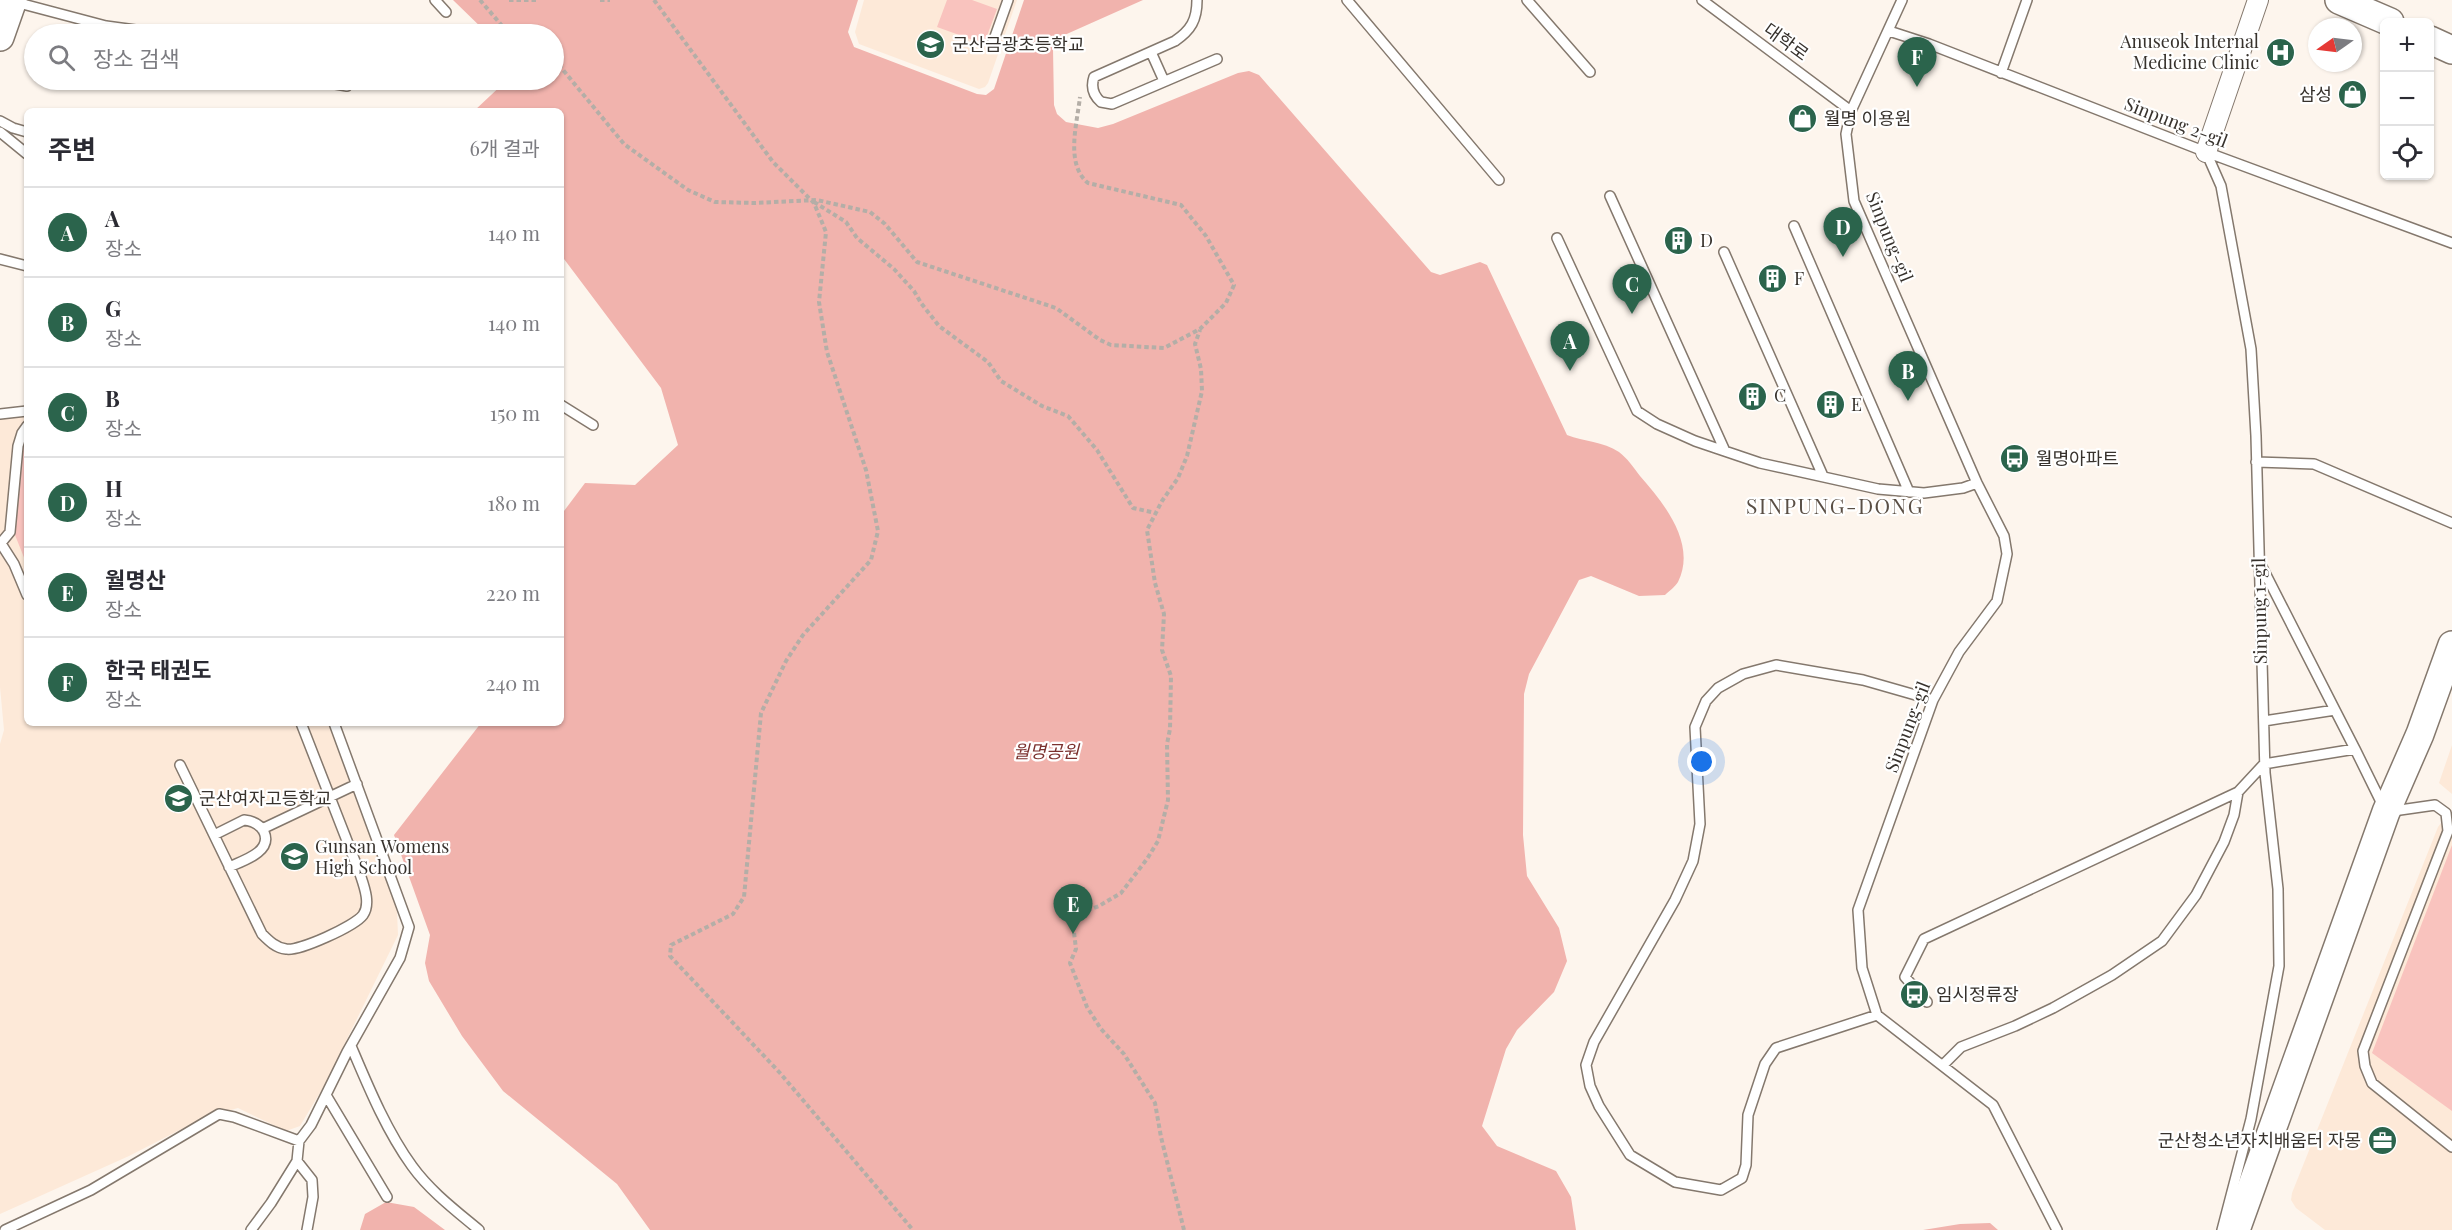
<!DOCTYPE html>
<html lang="ko">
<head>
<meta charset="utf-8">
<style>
	body { margin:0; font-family:"Playfair Display","Noto Sans KR",serif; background:#f7f7f7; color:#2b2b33 }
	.controls { position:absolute; right:18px; top:18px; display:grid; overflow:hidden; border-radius:9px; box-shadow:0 2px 4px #0004 }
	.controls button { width:54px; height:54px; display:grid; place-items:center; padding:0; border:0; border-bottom:2px solid #e1e1e2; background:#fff; color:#2b2b33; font:30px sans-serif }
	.compass { position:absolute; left:2308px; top:18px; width:54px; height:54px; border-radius:50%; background:#fff; box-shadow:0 2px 4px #0004; rotate:256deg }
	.you { position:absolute; left:1702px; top:762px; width:21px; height:21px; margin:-15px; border:4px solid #fff; border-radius:50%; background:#1a73e8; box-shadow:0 0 0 9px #1a73e833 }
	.badge { display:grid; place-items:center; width:39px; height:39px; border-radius:50%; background:#2b644c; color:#fff; font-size:20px; font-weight:700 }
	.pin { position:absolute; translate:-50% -50px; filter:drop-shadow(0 2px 3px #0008) }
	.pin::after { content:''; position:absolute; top:32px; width:21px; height:18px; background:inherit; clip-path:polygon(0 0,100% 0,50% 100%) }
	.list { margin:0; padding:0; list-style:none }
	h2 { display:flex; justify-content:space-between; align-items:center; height:78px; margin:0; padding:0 24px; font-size:26px }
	h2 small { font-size:20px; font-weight:400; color:#7c7c81 }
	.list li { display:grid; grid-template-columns:39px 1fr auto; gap:18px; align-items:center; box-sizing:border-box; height:90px; padding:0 24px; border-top:2px solid #e1e1e2 }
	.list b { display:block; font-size:22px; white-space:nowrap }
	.list p { margin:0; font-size:20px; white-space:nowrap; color:#7c7c81 }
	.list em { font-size:20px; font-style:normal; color:#7c7c81 }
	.icon { flex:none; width:33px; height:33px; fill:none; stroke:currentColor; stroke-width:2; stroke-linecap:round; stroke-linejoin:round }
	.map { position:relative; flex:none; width:2452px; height:1230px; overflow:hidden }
	.search { position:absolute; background:#fff; box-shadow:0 2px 4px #0004; left:24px; top:24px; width:540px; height:66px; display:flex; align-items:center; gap:15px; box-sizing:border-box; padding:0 21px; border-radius:33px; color:#7c7c81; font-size:22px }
	.panel { position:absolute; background:#fff; box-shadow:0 2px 4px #0004; left:24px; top:108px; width:540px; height:618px; border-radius:9px }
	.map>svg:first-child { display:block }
	.built { fill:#fde9d8 }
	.green { fill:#f9c3be }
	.forest { fill:#f1b3ad }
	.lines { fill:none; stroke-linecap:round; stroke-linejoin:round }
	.lane-casing { stroke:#84786d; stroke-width:12 }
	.street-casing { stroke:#84786d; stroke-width:22 }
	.secondary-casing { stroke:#84786d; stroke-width:30 }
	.path { stroke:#b4aea7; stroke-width:4; stroke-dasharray:4.5 3; stroke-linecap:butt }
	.lane { stroke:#fff; stroke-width:9 }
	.street { stroke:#fff; stroke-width:20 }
	.secondary { stroke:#fff; stroke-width:27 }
	.labels { text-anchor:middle; stroke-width:4.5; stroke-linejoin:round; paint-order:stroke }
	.street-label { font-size:18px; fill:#37322d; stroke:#fff }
	.poi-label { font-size:18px; fill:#37322d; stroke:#fff; text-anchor:start }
	.park-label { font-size:18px; font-style:italic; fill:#7b312e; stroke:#fff }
	.quarter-label { font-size:21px; letter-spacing:1.5px; fill:#5a4f45; stroke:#fff }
</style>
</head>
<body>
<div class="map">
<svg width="2452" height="1230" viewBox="0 0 2452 1230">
	<rect width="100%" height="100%" fill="#fdf5ed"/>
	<!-- built -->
	<path class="built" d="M864 0H1017L988 83 985 87 979 89 859 44 855 32Z
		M27 416V723H328L391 890 397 912 398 935 324 1086 300 1126 286 1131 238 1108 205 1117 129 1156 0 1214V744L4 730 0 687V419Z
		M2452 745V794L2439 783Z
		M2452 816V1230H2325L2296 1208 2291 1200 2292 1193 2438 827 2444 819Z"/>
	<!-- green -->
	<path class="green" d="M947 0H972L997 9 984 44 937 27Z
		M27 436V565L13 530 23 446Z
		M2452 845V1111L2372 1053Z"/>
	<!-- forest -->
	<path class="forest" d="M453 0H858L848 32 854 47 977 94 986 95 994 89 1024 0H1143L1060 37 1053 49 1054 105 1057 114 1066 122 1098 128 1113 124 1238 73 1249 71 1259 75 1431 272 1440 275 1480 262 1487 265 1567 435C1584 442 1603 441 1619 452 1627 458 1634 468 1640 476 1664 503 1697 544 1678 582 1675 587 1669 591 1665 595L1639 596 1591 576 1579 580 1529 674 1524 694 1523 835 1527 876 1559 928 1567 961 1554 992 1517 1030 1506 1049 1482 1126 1497 1146 1556 1171 1571 1197 1576 1230H650L617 1184 503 1091 462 1036 429 981 425 963 430 935 394 835 481 723H561V515L585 483 635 485 678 445 661 388 561 255V111H474L507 80H554V34H488Z
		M386 1202 414 1207 445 1230H360L365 1214Z
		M1990 1223 1998 1230H1923L1960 1224Z"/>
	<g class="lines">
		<defs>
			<path id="lane" d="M435 0 446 12
				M1197 0C1197 20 1191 30 1175 41L1094 77C1091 86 1093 95 1101 102L1112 104 1217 59
				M1347 0 1499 180
				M1527 0 1590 72
				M1702 0 1851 111
				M1902 0 1851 111 1846 134 1854 201 1977 483 2004 536 2007 554 1997 601 1959 652 1933 700 1858 910 1862 968 1877 1015 1993 1105 2057 1230
				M15 2 106 26 165 34
				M1889 31 1929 44 2206 152 2452 243
				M992 45 1008 0
				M1151 52 1164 81
				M2001 73 2027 0
				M312 80 347 86
				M0 121 13 128 27 132
				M0 132 27 154
				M2206 152 2221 186 2251 349 2256 436 2265 773 2278 889 2279 966 2251 1119 2222 1230
				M1610 196 1725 451
				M1794 226 1909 492
				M1557 238 1637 411 1657 424 1695 441 1760 463 1878 489 1924 493 1963 488 1977 483
				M1724 252 1823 476
				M0 259 27 266
				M561 405 593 425
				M0 414 27 411
				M2256 462 2314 464 2452 523
				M0 542 14 564 27 595
				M1 543 10 532 18 446 22 433 27 426
				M2261 565 2335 710
				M2264 721 2335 710 2355 749
				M180 765 262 934C269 941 276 948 286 949 298 952 355 926 363 915 371 904 364 886 360 874L301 723
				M262 829 357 784
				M214 835 244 820C253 821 260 824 264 832 273 852 242 861 229 867
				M1927 1002 1905 977 1924 939 2238 792
				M1877 1015 1776 1048 1765 1064 1748 1115 1746 1165 1742 1178 1721 1190 1675 1182 1630 1155 1599 1106 1590 1086 1586 1065 1594 1042 1675 900 1693 861 1700 824 1695 727 1706 701 1718 688 1743 674 1776 665 1863 680 1933 700
				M351 1046C368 1086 386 1130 412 1166 430 1191 455 1210 479 1230
				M1943 1065 1961 1047 2015 1026 2053 1008 2112 975 2162 941 2196 895 2224 842 2234 815 2238 792 2264 764 2355 749 2386 812 2435 805 2446 813 2448 831 2363 1051 2365 1066 2372 1083 2452 1147
				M326 1095 387 1197
				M297 1161 312 1180 313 1197 307 1230
				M5 1230 91 1190 219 1114 234 1117 299 1141 311 1125 347 1052 400 958 409 927 334 723
				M251 1230 271 1203 297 1161 299 1141"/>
			<path id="street" d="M2206 152 2258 0"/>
			<path id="secondary" d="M2339 0 2390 22
				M0 37 13 0
				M2430 40 2452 50
				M2236 1230 2386 812 2420 734 2452 645"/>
		</defs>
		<!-- lane casing -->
		<use href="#lane" class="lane-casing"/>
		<!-- street casing -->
		<use href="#street" class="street-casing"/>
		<!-- secondary casing -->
		<use href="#secondary" class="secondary-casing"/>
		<!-- path -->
		<path class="path" d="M480 0 509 34
			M509 0H536
			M600 0H610
			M654 0 773 162 814 203 826 232 819 302 827 352 866 470 878 531 871 560 803 635 786 661 761 713 744 897 733 914 671 945 670 956 780 1073 913 1230
			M554 59 624 144 688 190 715 202 754 203 817 200 870 212 885 224 917 262 1056 308 1100 340 1111 345 1164 348 1200 329 1226 303 1234 285 1206 236 1181 205 1088 183C1065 164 1077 124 1080 97
			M814 202 846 222 857 238 894 269 914 291 921 303 939 326 988 362 1001 381 1042 406 1068 416 1097 450 1133 508 1156 513
			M1184 1230 1161 1137 1155 1103 1124 1054 1101 1029 1087 1007 1070 963 1076 949 1072 916 1099 906 1121 893 1147 859 1158 841 1168 800 1167 744 1170 729 1171 676 1162 650 1164 614 1155 583 1147 530 1162 501 1178 478 1187 456 1202 391 1201 369 1195 344 1200 330"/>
		<!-- lane -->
		<use href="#lane" class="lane"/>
		<!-- street -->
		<use href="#street" class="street"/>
		<!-- secondary -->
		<use href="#secondary" class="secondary"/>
	</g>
	<!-- icons -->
	<defs>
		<symbol id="school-disc" viewBox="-11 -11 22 22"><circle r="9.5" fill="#2b644c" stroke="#fff"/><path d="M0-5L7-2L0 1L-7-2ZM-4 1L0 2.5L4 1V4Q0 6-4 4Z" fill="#fff"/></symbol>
		<symbol id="hospital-disc" viewBox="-11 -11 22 22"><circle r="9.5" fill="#2b644c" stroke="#fff"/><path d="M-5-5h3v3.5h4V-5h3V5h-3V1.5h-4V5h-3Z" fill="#fff"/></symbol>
		<symbol id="shop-disc" viewBox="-11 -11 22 22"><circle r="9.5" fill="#2b644c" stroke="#fff"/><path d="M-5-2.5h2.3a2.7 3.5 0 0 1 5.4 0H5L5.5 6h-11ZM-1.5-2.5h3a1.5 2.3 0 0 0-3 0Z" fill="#fff"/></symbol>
		<symbol id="building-disc" viewBox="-11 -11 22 22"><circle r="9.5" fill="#2b644c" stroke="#fff"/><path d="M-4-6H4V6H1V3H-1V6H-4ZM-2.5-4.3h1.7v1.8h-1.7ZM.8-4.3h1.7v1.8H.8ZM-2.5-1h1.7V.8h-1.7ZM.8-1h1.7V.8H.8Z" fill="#fff"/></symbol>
		<symbol id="bus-disc" viewBox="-11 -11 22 22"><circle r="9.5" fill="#2b644c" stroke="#fff"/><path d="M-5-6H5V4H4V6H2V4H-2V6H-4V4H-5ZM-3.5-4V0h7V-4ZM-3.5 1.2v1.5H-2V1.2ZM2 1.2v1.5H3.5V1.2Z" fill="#fff"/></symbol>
		<symbol id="office-disc" viewBox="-11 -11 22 22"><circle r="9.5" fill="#2b644c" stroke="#fff"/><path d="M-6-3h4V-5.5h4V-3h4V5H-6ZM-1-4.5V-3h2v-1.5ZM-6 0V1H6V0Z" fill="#fff"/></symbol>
	</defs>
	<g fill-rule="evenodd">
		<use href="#school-disc" x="914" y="28" width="33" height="33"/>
		<use href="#hospital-disc" x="2264" y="36" width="33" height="33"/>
		<use href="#shop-disc" x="2336" y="78" width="33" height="33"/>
		<use href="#shop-disc" x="1786" y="102" width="33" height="33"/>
		<use href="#building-disc" x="1662" y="224" width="33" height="33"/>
		<use href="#building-disc" x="1756" y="262" width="33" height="33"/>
		<use href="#building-disc" x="1736" y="380" width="33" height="33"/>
		<use href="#building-disc" x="1814" y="388" width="33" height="33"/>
		<use href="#bus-disc" x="1998" y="442" width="33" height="33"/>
		<use href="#school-disc" x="162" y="782" width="33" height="33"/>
		<use href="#school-disc" x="278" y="840" width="33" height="33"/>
		<use href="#bus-disc" x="1898" y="978" width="33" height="33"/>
		<use href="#office-disc" x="2366" y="1124" width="33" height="33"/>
	</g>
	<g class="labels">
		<!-- street labels -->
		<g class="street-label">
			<text transform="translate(1786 42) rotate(36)" y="6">대학로</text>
			<text transform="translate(2176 123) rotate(21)" y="6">Sinpung 2-gil</text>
			<text transform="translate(1889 237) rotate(68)" y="6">Sinpung-gil</text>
			<text transform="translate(2260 611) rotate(-91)" y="6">Sinpung 1-gil</text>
			<text transform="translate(1908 727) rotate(-69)" y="6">Sinpung-gil</text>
		</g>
		<!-- poi labels -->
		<g class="poi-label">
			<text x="2259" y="48" text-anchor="end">Anuseok Internal<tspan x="2259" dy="21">Medicine Clinic</tspan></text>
			<text x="952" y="51">군산금광초등학교</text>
			<text x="2332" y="101" text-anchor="end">삼성</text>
			<text x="1824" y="125">월명 이용원</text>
			<text x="1700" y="247">D</text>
			<text x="1794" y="285">F</text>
			<text x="1774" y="402">C</text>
			<text x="1851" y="411">E</text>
			<text x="2036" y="465">월명아파트</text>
			<text x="199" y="805">군산여자고등학교</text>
			<text x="315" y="853">Gunsan Womens<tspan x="315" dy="21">High School</tspan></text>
			<text x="1936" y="1001">임시정류장</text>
			<text x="2361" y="1147" text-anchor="end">군산청소년자치배움터 자몽</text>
		</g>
		<!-- park labels -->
		<g class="park-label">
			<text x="1046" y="758">월명공원</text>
		</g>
		<!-- quarter labels -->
		<g class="quarter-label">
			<text x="1835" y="514">SINPUNG-DONG</text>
		</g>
	</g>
</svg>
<div class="controls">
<button>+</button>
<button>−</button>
<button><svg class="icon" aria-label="locate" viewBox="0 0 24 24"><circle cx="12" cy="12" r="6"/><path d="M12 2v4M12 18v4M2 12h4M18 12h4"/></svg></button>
</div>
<svg class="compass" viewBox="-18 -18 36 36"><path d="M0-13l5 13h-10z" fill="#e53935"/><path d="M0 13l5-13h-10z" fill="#7c7c81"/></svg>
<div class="you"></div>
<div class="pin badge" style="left:1570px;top:371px">A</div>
<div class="pin badge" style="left:1908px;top:401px">B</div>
<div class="pin badge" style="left:1632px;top:314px">C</div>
<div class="pin badge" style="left:1843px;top:257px">D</div>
<div class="pin badge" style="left:1073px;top:934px">E</div>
<div class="pin badge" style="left:1917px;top:87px">F</div>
<div class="search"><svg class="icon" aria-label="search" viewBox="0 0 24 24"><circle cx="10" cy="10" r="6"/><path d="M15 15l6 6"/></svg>장소 검색</div>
<section class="panel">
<h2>주변<small>6개 결과</small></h2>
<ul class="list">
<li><span class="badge">A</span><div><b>A</b><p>장소</p></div><em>140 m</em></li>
<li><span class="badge">B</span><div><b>G</b><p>장소</p></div><em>140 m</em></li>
<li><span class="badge">C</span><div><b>B</b><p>장소</p></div><em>150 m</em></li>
<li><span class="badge">D</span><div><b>H</b><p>장소</p></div><em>180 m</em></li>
<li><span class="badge">E</span><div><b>월명산</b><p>장소</p></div><em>220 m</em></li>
<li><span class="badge">F</span><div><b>한국 태권도</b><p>장소</p></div><em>240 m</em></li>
</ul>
</section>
</div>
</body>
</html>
